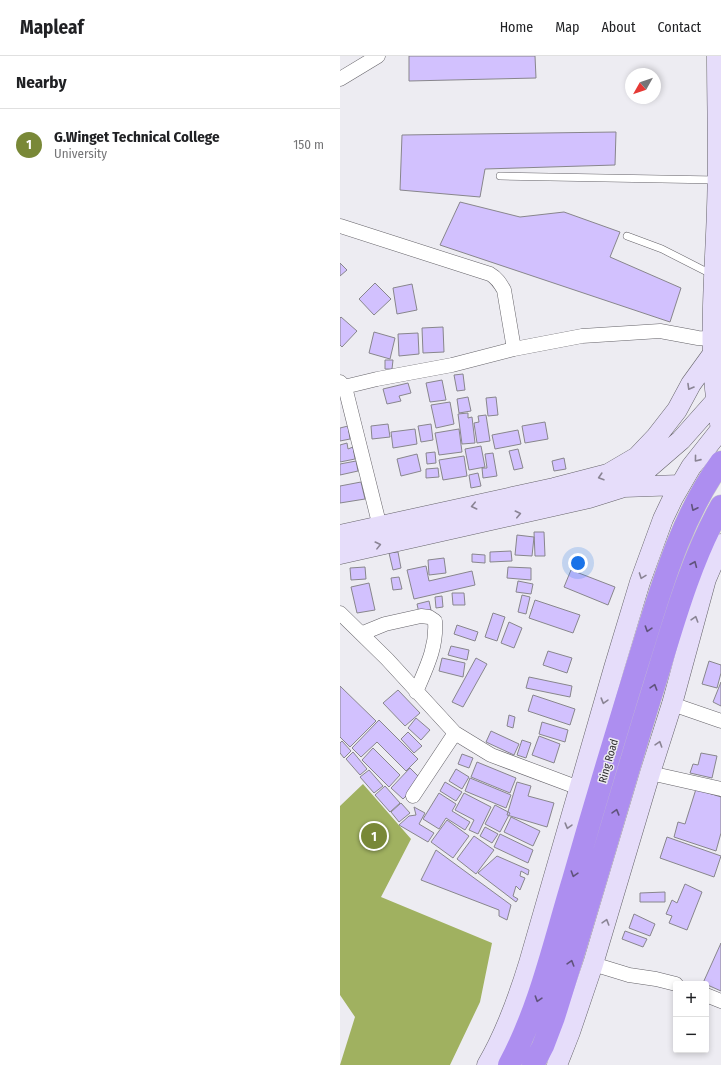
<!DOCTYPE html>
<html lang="en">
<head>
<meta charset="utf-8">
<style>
	body { margin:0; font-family:"Fira Sans Condensed",sans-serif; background:#f2f2f2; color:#202124 }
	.controls { position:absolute; right:12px; bottom:12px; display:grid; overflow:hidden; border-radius:4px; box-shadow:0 2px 6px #0003 }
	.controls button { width:36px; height:36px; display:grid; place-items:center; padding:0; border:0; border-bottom:1px solid #e0e0e0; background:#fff; color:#202124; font:20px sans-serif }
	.compass { position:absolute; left:285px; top:12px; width:36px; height:36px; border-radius:50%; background:#fff; box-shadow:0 2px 6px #0003; rotate:230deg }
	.you { position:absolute; left:238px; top:507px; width:14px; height:14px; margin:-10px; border:3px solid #fff; border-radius:50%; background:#1a73e8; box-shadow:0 0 0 6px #1a73e833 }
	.badge { display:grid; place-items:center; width:26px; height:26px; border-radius:50%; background:#798837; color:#fff; font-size:13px; font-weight:700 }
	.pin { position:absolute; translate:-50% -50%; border:2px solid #fff; box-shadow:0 1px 4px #0006 }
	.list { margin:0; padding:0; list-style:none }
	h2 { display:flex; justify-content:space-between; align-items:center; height:52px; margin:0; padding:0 16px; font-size:17px }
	h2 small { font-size:13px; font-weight:400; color:#757577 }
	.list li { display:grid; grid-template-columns:26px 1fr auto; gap:12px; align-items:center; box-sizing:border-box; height:72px; padding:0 16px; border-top:1px solid #e0e0e0 }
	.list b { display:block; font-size:15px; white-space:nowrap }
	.list p { margin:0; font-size:13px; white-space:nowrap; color:#757577 }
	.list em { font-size:13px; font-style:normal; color:#757577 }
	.map { position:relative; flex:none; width:381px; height:1009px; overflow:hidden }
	header { display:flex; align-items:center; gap:24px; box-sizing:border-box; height:56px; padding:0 20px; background:#fff; border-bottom:1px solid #e0e0e0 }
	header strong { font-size:19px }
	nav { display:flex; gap:22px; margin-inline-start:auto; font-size:14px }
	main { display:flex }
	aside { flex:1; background:#fff }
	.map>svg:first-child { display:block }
	.forest { fill:#a0b160 }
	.building { fill:#d2c1fe; stroke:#88868c }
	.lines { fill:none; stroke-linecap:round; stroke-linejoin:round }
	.lane-casing { stroke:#656369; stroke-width:8 }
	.street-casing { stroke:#656369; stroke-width:15 }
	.secondary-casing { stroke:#656369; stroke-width:21 }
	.highway-casing { stroke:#c8c8c9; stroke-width:23 }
	.lane { stroke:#fff; stroke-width:7 }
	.street { stroke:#fff; stroke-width:14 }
	.secondary { stroke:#e6ddfa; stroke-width:20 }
	.highway { stroke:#ad8ef0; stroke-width:22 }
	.oneway { stroke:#8a8494 }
	.oneway2 { stroke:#60537c }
	.labels { text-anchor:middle; stroke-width:3; stroke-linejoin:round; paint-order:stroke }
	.street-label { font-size:11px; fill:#2d2c2e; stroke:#edecf2 }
</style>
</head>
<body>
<header>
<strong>Mapleaf</strong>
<nav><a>Home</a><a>Map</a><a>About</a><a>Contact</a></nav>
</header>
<main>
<aside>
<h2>Nearby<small></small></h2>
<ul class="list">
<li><span class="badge">1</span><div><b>G.Winget Technical College</b><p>University</p></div><em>150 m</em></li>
</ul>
</aside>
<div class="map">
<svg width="381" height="1009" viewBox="0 0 381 1009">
	<rect width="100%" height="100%" fill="#edecf2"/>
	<!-- forest -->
	<path class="forest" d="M23 728 71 783 41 841 152 887 140 946 110 1009H0L15 961 0 939V750Z"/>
	<!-- building -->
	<path class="building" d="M69 0H195L196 22 69 25Z
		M276 76 275 109 145 113 140 141 60 134 62 79Z
		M120 146 180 161 224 156 280 176 270 201 341 232 330 266 100 189Z
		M0 207 7 214 0 220Z
		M35 227 51 243 34 259 19 243Z
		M72 228 77 254 57 258 53 232Z
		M1 261 17 275 2 291 0 289V262Z
		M103 271 104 296 83 297 82 272Z
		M34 276 55 282 50 303 29 297Z
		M78 277 79 298 59 300 58 278Z
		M45 304H53L52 313H45Z
		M123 318 125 334 117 335 114 319Z
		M102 324 106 344 90 346 86 327Z
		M68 327 71 337 59 340 61 345 47 348 43 333Z
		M128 341 131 355 119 357 117 343Z
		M156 341 158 359 148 360 146 342Z
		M110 346 114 368 96 372 91 349Z
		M128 357V362L132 361 135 387 122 388 118 358Z
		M146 359 150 385 137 387 134 367 139 366 138 360Z
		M205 366 208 383 185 387 182 370Z
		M48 368 50 381 32 383 31 370Z
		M91 368 93 384 81 386 78 370Z
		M8 370 10 383 0 385V372Z
		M75 373 77 388 53 392 51 376Z
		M119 373 122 396 99 399 95 377Z
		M178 374 181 388 155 393 152 379Z
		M7 387 8 393 13 391 15 403 0 406V389Z
		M141 390 145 411 129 414 125 393Z
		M178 393 183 412 174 414 169 395Z
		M95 396 96 407 87 408 86 397Z
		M153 397 157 420 143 422 142 412H147L145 398Z
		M77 398 81 415 61 420 57 403Z
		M124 400 127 420 103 424 99 404Z
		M224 402 226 413 214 415 212 405Z
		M16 405 18 415 0 419V408Z
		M98 412 99 421 86 422V413Z
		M138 417 141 430 131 432 129 419Z
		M21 426 25 443 0 447V430Z
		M194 476H204L205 500H195Z
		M177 479 194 481 192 500 175 499Z
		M171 495 172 505 150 506V496Z
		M58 496 61 512 53 514 49 497Z
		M132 498 145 499V507L132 506Z
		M104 502 106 517 89 519 88 504Z
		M86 510 89 525 132 515 135 529 74 543 67 514Z
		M25 511 26 523 11 524 10 512Z
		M168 511 191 512V524L167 522Z
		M231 514 275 531 268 549 224 531Z
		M59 521 62 533 53 534 51 522Z
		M178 525 193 528 191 538 176 536Z
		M29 527 35 554 17 557 11 531Z
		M112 537H124L125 549H113Z
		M182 539 190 541 186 558 178 556Z
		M102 540 103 551 96 552 95 541Z
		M195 544 240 559 233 577 189 562Z
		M89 545 91 554 79 557 77 548Z
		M153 557 165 561 157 585 145 581Z
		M169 566 182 572 174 592 161 587Z
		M117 569 138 576 135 585 114 578Z
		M111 590 129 594 127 604 108 599Z
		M208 595 232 602 227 617 203 609Z
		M102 602 125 607 123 621 99 615Z
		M136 602 147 608 123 651 112 646Z
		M369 605 381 609V617L377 632 362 628Z
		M189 621 232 630 230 641 186 632Z
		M381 626V650L373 646Z
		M0 630 36 665 10 691 0 681Z
		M58 634 80 657 65 670 43 647Z
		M193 639 235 653 230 669 188 655Z
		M169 659 175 661 173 672 167 670Z
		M76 662 90 674 81 684 68 672Z
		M39 664 78 703 66 715 37 686 21 701 12 692Z
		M202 666 228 674 225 686 199 678Z
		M151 675 179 688 174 699 146 686Z
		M68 676 82 690 74 697 61 683Z
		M199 680 220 688 214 707 192 699Z
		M182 684 191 687 186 702 177 699Z
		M2 685 11 695 4 702 0 697V687Z
		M33 692 60 719 49 731 22 704Z
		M13 696 27 713 20 719 6 703Z
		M361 697 377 700 372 722 350 717 353 708 358 709Z
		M122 698 133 702 129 712 118 708Z
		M137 706 176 722 170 737 131 721Z
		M70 712 82 724 63 743 51 732Z
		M116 713 129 721 122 733 109 725Z
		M29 714 43 730 34 737 20 721Z
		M130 722 171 739 166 752 125 735Z
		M105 726 122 736 116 745 100 735Z
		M177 726 191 730 188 740 214 747 207 771 167 759Z
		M45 730 60 747 50 756 35 739Z
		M356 733 381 741V777L376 795 334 781 338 766 345 768Z
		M99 737 116 748 112 755 130 766 125 774 106 762 99 773 83 763Z
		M124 737 151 751 138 778 129 774 134 764 115 754Z
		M61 747 70 757 59 766 51 756Z
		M155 749 170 757 160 776 145 768Z
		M74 751 85 757 79 768 94 777 88 786 59 769 69 760 76 759Z
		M171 761 200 775 193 790 164 776Z
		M107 764 129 780 113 802 91 786Z
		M145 771 158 778 152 787 140 780Z
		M160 778 193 794 188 807 154 791Z
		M134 780 154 794 136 818 117 803Z
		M327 781 381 800 374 821 320 802Z
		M96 794 171 849 167 864 159 860V854L81 824Z
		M157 800 189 814 188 819 181 815 180 820 185 822 180 834 176 830 173 840 178 843 176 846 138 817Z
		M345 828 362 836 347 874 329 867 332 860 326 858 332 844 337 847Z
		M325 836V846H300V837Z
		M294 858 315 868 310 880 289 872Z
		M285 875 307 883 303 891 282 883Z
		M381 887V935L363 927Z"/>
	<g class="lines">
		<defs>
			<path id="lane" d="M160 120 377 124
				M287 180 322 193 373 219"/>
			<path id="street" d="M0 23 38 0
				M0 170 150 218C157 222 160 227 164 234L174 293
				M0 326 5 331 40 471
				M0 332 37 323 112 309 174 293 242 280 320 275 358 282 372 283
				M0 557 47 603 115 677 151 699 239 732
				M23 577 45 568 81 560 89 561 95 565C97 592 86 612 76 636
				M332 648 381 665
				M310 717 381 733
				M73 740 115 677
				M253 908 289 919 316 923 336 928
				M366 939 381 945"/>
			<path id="secondary" d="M377 0C377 50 379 101 377 152 375 225 366 300 381 373
				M284 431 304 416 341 384 381 339
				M0 479 214 432 268 418 297 401 316 381 337 354 351 328 372 299
				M0 498 249 442 284 431 340 429
				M147 1009C166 977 178 943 189 907L274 612 300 526 323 463 333 442 351 411 381 373
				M217 1009 230 976 253 908 310 717 332 648 366 523 381 488"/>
			<path id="highway" d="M169 1009C200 951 214 886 233 824 257 740 282 657 308 574 326 516 345 456 381 406
				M193 1009 203 990 214 961C247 856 277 750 309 646 330 580 347 511 381 450"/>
		</defs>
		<!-- lane casing -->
		<use href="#lane" class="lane-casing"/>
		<!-- street casing -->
		<use href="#street" class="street-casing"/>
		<!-- secondary casing -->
		<use href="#secondary" class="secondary-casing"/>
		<!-- highway casing -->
		<use href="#highway" class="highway-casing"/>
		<!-- lane -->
		<use href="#lane" class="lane"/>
		<!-- street -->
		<use href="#street" class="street"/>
		<!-- secondary -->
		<use href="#secondary" class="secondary"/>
		<!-- highway -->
		<use href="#highway" class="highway"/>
	</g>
	<!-- one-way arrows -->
	<defs><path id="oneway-chevron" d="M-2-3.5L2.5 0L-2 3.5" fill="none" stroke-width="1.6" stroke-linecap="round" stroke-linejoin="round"/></defs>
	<g class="oneway">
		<use href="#oneway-chevron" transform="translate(350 331) rotate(120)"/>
		<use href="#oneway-chevron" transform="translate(357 403) rotate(129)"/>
		<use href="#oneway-chevron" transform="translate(261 421) rotate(163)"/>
		<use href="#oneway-chevron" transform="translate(134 450) rotate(167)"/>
		<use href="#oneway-chevron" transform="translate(178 458) rotate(-13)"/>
		<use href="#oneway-chevron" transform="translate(38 489) rotate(-14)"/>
		<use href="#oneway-chevron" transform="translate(302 520) rotate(110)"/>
		<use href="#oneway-chevron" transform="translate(355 563) rotate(-73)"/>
		<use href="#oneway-chevron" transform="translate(264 645) rotate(106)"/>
		<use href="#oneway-chevron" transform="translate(319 688) rotate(-72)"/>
		<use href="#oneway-chevron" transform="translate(228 770) rotate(106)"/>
		<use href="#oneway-chevron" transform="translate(266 866) rotate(-73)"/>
	</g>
	<g class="oneway2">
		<use href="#oneway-chevron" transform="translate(354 452) rotate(116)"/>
		<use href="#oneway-chevron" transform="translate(354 508) rotate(-67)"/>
		<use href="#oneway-chevron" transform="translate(308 573) rotate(108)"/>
		<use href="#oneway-chevron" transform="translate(314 631) rotate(-73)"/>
		<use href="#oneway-chevron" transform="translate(276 756) rotate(-74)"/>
		<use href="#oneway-chevron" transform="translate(234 818) rotate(107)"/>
		<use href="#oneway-chevron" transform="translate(231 907) rotate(-73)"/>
		<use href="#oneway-chevron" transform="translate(198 943) rotate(108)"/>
	</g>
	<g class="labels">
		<!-- street labels -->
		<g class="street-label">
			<text transform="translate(268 705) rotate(-74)" y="4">Ring Road</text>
		</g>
	</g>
</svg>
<div class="controls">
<button>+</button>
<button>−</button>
</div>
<svg class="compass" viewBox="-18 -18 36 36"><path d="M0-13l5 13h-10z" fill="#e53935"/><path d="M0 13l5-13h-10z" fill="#757577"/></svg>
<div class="you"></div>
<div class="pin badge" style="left:34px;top:780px">1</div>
</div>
</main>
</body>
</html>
